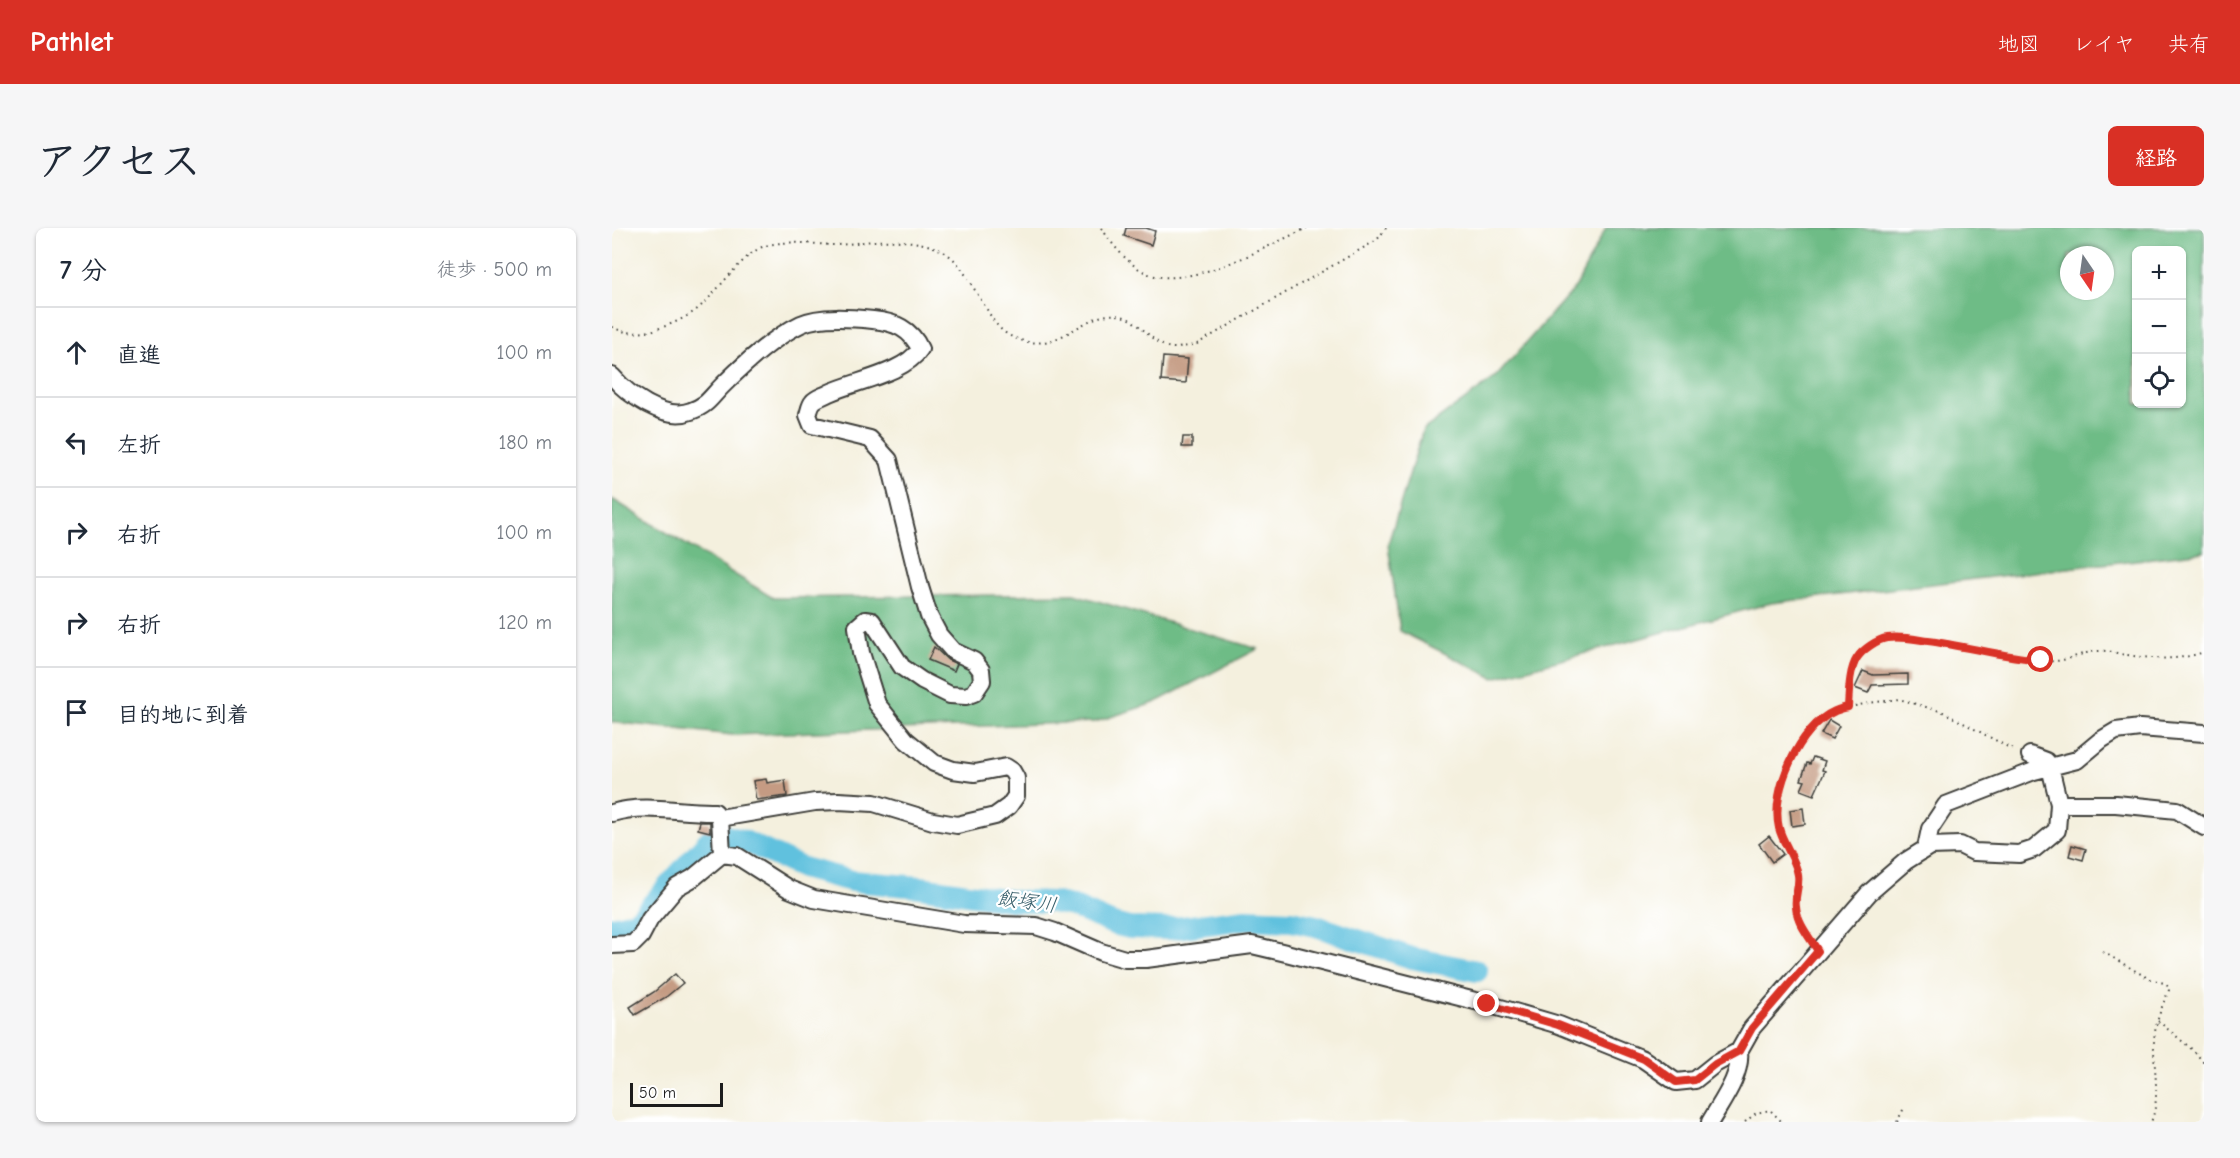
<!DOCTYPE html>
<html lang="ja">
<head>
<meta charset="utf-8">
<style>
	body { margin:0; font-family:"Comic Neue","Klee One",sans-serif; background:#f6f6f7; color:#1f2937 }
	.controls { position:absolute; right:18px; top:18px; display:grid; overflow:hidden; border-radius:9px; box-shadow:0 2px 4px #0004 }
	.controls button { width:54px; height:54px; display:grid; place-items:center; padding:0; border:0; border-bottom:2px solid #e0e1e3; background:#fff; color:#1f2937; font:30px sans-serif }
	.compass { position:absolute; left:1448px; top:18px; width:54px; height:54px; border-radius:50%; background:#fff; box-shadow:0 2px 4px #0004; rotate:167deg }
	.scale { position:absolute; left:18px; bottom:15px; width:93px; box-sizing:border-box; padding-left:6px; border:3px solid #1c1c1c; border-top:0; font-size:16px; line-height:21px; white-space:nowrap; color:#1c1c1c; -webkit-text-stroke:4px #fff; paint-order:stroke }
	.stop { position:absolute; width:18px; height:18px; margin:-14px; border:4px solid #d93025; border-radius:50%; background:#fff }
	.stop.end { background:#d93025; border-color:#fff; box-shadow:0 2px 6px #0008 }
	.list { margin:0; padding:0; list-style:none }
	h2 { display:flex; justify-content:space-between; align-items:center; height:78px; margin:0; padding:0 24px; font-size:26px }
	h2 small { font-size:20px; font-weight:400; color:#747a83 }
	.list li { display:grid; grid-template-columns:39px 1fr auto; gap:18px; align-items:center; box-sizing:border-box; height:90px; padding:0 24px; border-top:2px solid #e0e1e3 }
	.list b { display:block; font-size:22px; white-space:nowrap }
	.list em { font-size:20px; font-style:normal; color:#747a83 }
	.icon { flex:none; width:33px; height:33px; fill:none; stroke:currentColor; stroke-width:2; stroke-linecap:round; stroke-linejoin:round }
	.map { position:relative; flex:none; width:1592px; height:894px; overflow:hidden; border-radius:9px }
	header { display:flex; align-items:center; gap:36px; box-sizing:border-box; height:84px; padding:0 30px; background:#d93025; color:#fff }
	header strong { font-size:28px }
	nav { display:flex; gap:33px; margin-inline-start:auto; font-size:21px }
	.intro { display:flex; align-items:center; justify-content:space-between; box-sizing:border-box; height:144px; padding:0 36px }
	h1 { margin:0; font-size:42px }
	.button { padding:15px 27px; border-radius:9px; background:#d93025; color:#fff; font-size:21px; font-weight:700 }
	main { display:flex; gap:36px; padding:0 36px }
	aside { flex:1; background:#fff; border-radius:9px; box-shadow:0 2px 4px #0004 }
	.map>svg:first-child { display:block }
	.forest { fill:#6ebc86; stroke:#456c51; stroke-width:1.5; fill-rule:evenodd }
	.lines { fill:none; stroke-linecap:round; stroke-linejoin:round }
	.river { stroke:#60c1de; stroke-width:22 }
	.building { fill:#c59b83 }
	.minor-casing { stroke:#3c3c39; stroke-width:20 }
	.path { stroke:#3c3c39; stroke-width:2; stroke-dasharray:1.5 4.5; stroke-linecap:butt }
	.minor { stroke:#fff; stroke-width:16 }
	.route { stroke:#d93025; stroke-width:8 }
	.labels { text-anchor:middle; stroke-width:4.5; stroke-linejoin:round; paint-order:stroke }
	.water-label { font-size:20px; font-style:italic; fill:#375e6a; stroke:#fff }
</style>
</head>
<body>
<header>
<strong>Pathlet</strong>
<nav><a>地図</a><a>レイヤ</a><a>共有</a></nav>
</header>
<div class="intro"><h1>アクセス</h1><a class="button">経路</a></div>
<main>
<aside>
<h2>7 分<small>徒歩 · 500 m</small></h2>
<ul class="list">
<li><svg class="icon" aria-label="ahead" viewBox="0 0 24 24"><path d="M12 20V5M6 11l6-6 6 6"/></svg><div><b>直進</b></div><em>100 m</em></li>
<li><svg class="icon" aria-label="left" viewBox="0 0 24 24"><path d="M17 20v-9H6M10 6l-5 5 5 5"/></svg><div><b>左折</b></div><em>180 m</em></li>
<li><svg class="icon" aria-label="right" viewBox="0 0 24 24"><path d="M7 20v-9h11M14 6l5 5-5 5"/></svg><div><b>右折</b></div><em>100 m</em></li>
<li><svg class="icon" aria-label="right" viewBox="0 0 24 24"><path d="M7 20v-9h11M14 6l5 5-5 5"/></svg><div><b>右折</b></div><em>120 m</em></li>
<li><svg class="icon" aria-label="arrive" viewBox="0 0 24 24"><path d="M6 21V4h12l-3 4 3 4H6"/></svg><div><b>目的地に到着</b></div></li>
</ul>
</aside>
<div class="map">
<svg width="1592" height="894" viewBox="0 0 1592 894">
	<rect width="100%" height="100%" fill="#fff"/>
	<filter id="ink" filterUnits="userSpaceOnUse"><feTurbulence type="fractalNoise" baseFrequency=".0167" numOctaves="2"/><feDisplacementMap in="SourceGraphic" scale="12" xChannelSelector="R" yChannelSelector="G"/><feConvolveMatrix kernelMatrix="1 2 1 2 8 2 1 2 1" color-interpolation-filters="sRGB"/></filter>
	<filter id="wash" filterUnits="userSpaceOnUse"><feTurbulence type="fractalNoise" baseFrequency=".008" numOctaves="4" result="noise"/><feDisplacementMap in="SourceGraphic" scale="24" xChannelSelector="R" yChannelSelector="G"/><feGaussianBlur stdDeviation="1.35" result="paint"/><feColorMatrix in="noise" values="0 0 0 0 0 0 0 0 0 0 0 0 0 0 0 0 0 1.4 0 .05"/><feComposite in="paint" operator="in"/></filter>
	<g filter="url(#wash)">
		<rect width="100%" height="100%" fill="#f4f0de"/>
		<!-- forest -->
		<path class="forest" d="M994 0H1592V324L1159 375 882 450 788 403 776 316 811 202 884 149 964 58ZM1524 22H1570V176H1524ZM1457 27H1493V63H1457Z
			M0 271 161 370 462 366 646 421 542 475 483 494 120 507 0 494Z"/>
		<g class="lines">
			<!-- river -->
			<path class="river" d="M0 699 22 694 28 690 96 613 115 608 132 613 190 640 240 653 308 659 403 673 440 674 460 678 501 696 518 700 556 701 634 691 679 693 704 698 800 730 865 743"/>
		</g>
		<g id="blocks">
			<!-- building -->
			<path class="building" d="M514 0H534L543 3 539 17 512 8Z
				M551 129 576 131 574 155 549 153Z
				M571 209H580V219H570Z
				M322 419 336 432 345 436 342 443 316 432Z
				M1251 443 1261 447 1296 446V456L1260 457 1256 465 1243 460Z
				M1217 492 1227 498 1220 511 1209 506Z
				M1201 529 1213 533 1210 542 1213 543 1202 567 1189 562 1193 553 1189 552 1195 535 1198 536Z
				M154 551 155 555 173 552 175 568 144 572 141 553Z
				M1191 580 1193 596 1180 598 1178 582Z
				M88 594H98V604L86 601Z
				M1157 608 1171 626 1160 634 1147 616Z
				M1460 617 1474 621 1471 632 1457 628Z
				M63 746 71 755 54 769 23 787 18 779 42 764Z"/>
		</g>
	</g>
	<g filter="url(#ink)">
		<use href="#blocks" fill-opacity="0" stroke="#3c3c39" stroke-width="1.5"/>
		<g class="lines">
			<defs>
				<path id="minor" d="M0 148C12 162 20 167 35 176 48 183 64 189 79 183 96 177 98 170 110 158 131 137 162 109 189 96 208 87 241 90 261 92 283 94 299 101 308 121 293 145 243 153 217 165 212 168 204 170 201 174 198 177 197 184 196 187L200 197 258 211 277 232 308 359 317 388 327 407 341 423 362 433 369 442 370 453 362 465 354 468 338 467 310 453 290 439 260 393 253 392 245 399 249 425 265 476 294 512 322 535 341 542 363 545 394 539 400 543 404 550V568L397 578 383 588 345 597 321 593 262 575 226 573 203 574 108 590
					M1447 576H1504L1565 582 1592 599
					M0 585C34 575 69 585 103 584L108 590 110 626
					M1314 620 1318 601 1334 577 1422 543 1465 532 1489 512 1504 503 1528 500 1592 505
					M0 717 21 716 29 708 38 691 65 659 81 650 110 626 125 628 177 661 202 671 352 696 424 698 443 704 489 724 513 731H534L640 717 674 725 875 776 947 797 1031 831 1064 854 1083 852 1103 836 1127 823 1140 800 1257 665 1294 633 1318 618 1348 617 1362 624 1407 626 1422 621 1445 602 1447 576 1438 539 1434 533 1418 527
					M1098 894C1110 873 1130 847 1127 823"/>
			</defs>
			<!-- minor casing -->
			<use href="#minor" class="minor-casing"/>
			<!-- path -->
			<path class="path" d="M490 0C499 17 523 44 543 48 587 57 655 18 695 0
				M0 99C16 107 31 106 48 100 63 95 80 87 91 76 107 61 133 24 153 18 177 11 202 17 226 17 238 16 250 14 262 13 291 12 326 12 346 36 356 49 364 65 373 78 381 92 387 104 403 110 448 129 469 83 505 87 531 91 539 120 563 120 570 120 578 117 585 116L765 12 774 0
				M1236 478C1238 451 1241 421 1271 410 1293 403 1376 425 1402 429 1415 432 1431 434 1443 433 1459 432 1472 423 1488 423 1497 422 1506 426 1515 427 1542 431 1566 433 1592 424
				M1198 711 1188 692 1183 679 1186 647 1167 599 1166 579 1169 558 1183 522 1197 504 1222 483 1256 475 1287 471 1331 484 1394 518 1405 522
				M1491 724 1536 750 1555 756 1557 762C1550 778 1543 795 1542 813 1541 838 1549 870 1539 894
				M1546 793 1582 823 1592 835
				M1133 894 1144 885 1158 882 1170 894
				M1285 894 1292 880"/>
			<!-- minor -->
			<use href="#minor" class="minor"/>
		</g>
	</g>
	<g class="lines" filter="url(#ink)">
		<!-- route -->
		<path class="route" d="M875 776 946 797 1032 831 1064 854 1083 852 1103 836 1127 823 1140 800 1206 723C1198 710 1185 695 1184 679 1182 668 1188 657 1186 647 1184 631 1171 616 1167 600 1158 563 1188 498 1223 483 1227 481 1232 480 1236 479 1237 465 1237 442 1245 430 1250 422 1266 411 1275 410 1289 408 1302 411 1316 413 1354 418 1391 429 1429 432"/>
	</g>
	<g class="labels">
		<!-- water labels -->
		<g class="water-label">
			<text transform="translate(415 673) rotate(8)" y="7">飯塚川</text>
		</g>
	</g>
</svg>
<div class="controls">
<button>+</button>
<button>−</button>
<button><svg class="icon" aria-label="locate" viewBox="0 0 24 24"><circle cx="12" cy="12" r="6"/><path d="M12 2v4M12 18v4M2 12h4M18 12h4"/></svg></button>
</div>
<svg class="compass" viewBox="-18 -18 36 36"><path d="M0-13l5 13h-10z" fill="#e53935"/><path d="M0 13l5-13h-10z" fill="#747a83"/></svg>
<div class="scale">50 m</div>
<div class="stop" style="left:1429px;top:432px"></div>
<div class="stop end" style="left:875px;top:776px"></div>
</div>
</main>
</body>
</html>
